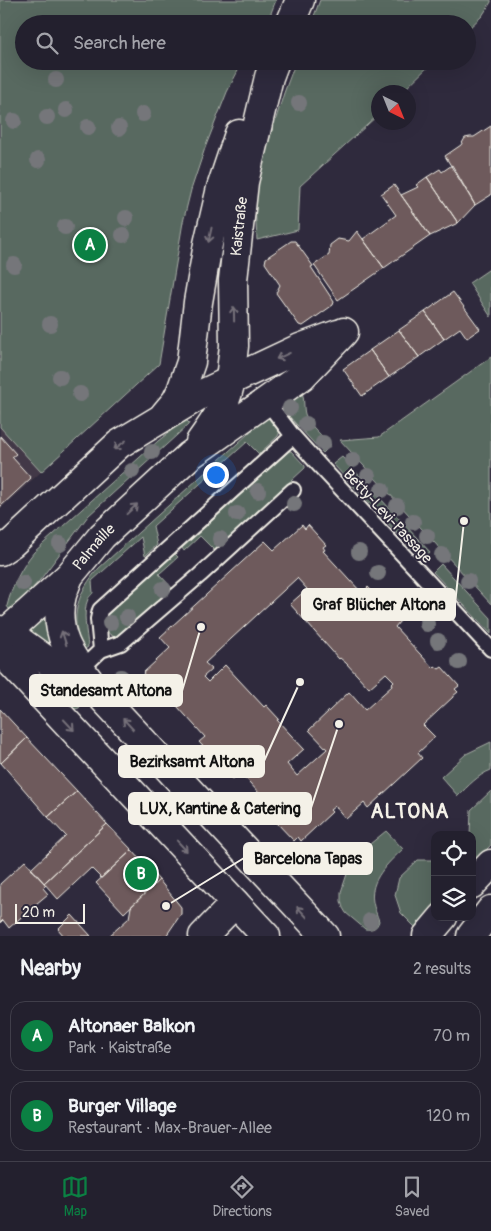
<!DOCTYPE html>
<html lang="en">
<head>
<meta charset="utf-8">
<style>
	body { margin:0; font-family:Pangolin,sans-serif; background:#2b2836; color:#f1f3f6 }
	.controls { position:absolute; right:15px; bottom:15px; display:grid; overflow:hidden; border-radius:10px; box-shadow:0 5px 20px #0002 }
	.controls button { width:45px; height:45px; display:grid; place-items:center; padding:0; border:0; border-bottom:1px solid #403e4a; background:#23202e; color:#f1f3f6; font:25px sans-serif }
	.compass { position:absolute; left:371px; top:85px; width:45px; height:45px; border-radius:50%; background:#23202e; box-shadow:0 5px 20px #0002; rotate:137deg }
	.scale { position:absolute; left:15px; bottom:12px; width:70px; box-sizing:border-box; padding-left:5px; border:2px solid #f4f1e8; border-top:0; font-size:14px; line-height:18px; white-space:nowrap; color:#f4f1e8; -webkit-text-stroke:4px #2f2a3d; paint-order:stroke }
	.you { position:absolute; left:215px; top:474px; width:18px; height:18px; margin:-12px; border:4px solid #fff; border-radius:50%; background:#1a73e8; box-shadow:0 0 0 8px #1a73e833 }
	.badge { display:grid; place-items:center; width:32px; height:32px; border-radius:50%; background:#0b8043; color:#fff; font-size:16px; font-weight:700 }
	.pin { position:absolute; translate:-50% -50%; border:2px solid #fff; box-shadow:0 1px 5px #0006 }
	.list { margin:0; padding:0; list-style:none }
	h2 { display:flex; justify-content:space-between; align-items:center; height:65px; margin:0; padding:0 20px; font-size:21px }
	h2 small { font-size:16px; font-weight:400; color:#a3a3aa }
	.list li { display:grid; grid-template-columns:32px 1fr auto; gap:15px; align-items:center; box-sizing:border-box; height:70px; margin:0 10px 10px; padding:0 10px; border:1px solid #403e4a; border-radius:15px }
	.list b { display:block; font-size:19px; white-space:nowrap }
	.list p { margin:0; font-size:16px; white-space:nowrap; color:#a3a3aa }
	.list em { font-size:16px; font-style:normal; color:#a3a3aa }
	.icon { flex:none; width:28px; height:28px; fill:none; stroke:currentColor; stroke-width:2; stroke-linecap:round; stroke-linejoin:round }
	.map { position:relative; flex:none; width:491px; height:936px; overflow:hidden }
	.search { position:absolute; background:#23202e; box-shadow:0 5px 20px #0002; left:15px; right:15px; top:15px; height:55px; display:flex; align-items:center; gap:12px; box-sizing:border-box; padding:0 18px; border-radius:28px; color:#a3a3aa; font-size:19px }
	.sheet { height:225px; background:#23202e }
	nav { display:flex; justify-content:space-around; align-items:center; box-sizing:border-box; height:70px; border-top:1px solid #403e4a; background:#23202e; font-size:14px; color:#a3a3aa }
	nav a { display:grid; justify-items:center; gap:2px }
	nav .on { color:#0b8043 }
	.map>svg:first-child { display:block }
	.built { fill:#423846 }
	.green { fill:#586961; stroke:#a6ada4 }
	.building { fill:#6e5a5b; stroke:#f4f1e8; fill-rule:evenodd }
	.lines { fill:none; stroke-linecap:round; stroke-linejoin:round }
	.lane-casing { stroke:#f4f1e8; stroke-width:18 }
	.street-casing { stroke:#f4f1e8; stroke-width:31 }
	.secondary-casing { stroke:#f4f1e8; stroke-width:31 }
	.lane { stroke:#2f2a3d; stroke-width:14 }
	.street { stroke:#2f2a3d; stroke-width:28 }
	.secondary { stroke:#2f2a3d; stroke-width:28 }
	.tree { fill:#75767a }
	.oneway { stroke:#747079 }
	.labels { text-anchor:middle; stroke-width:4; stroke-linejoin:round; paint-order:stroke }
	.street-label { font-size:15px; fill:#f4f1e8; stroke:#2f2a3d }
	.district-label { font-size:20px; font-weight:bold; letter-spacing:1px; fill:#f4f1e8; stroke:#2f2a3d }
	.leader { fill:none; stroke:#f4f1e8; stroke-width:2 }
	.callout-dot { fill:#f4f1e8; stroke:#2f2a3d; stroke-width:2 }
	.callout { fill:#f4f1e8; stroke:#f4f1e8; stroke-width:2 }
	.callout-label { font-size:16px; text-anchor:middle; font-weight:bold; fill:#111 }
</style>
</head>
<body>
<div class="map">
<svg width="491" height="936" viewBox="0 0 491 936">
	<rect width="100%" height="100%" fill="#2f2a3d"/>
	<filter id="ink" filterUnits="userSpaceOnUse"><feTurbulence type="fractalNoise" baseFrequency=".02" numOctaves="2"/><feDisplacementMap in="SourceGraphic" scale="10" xChannelSelector="R" yChannelSelector="G"/><feConvolveMatrix kernelMatrix="1 2 1 2 8 2 1 2 1" color-interpolation-filters="sRGB"/></filter>
	<g filter="url(#ink)">
		<!-- built -->
		<path class="built" d="M0 427 41 472 0 509Z"/>
		<!-- green -->
		<path class="green" d="M0 0H276L271 13 265 24H24V61H243L227 92 205 148 191 190 183 222 159 364 41 472 0 427Z
			M320 0H491V2L482 16 467 30V24H311Z
			M296 61H434L402 92H378V115L300 186 298 230 257 240 254 188 284 93Z
			M491 268V317L469 283Z
			M491 357V604L340 440 379 437Z
			M301 390C305 398 303 406 305 414 309 426 323 436 331 445L323 453 285 412 283 406Z
			M268 416 272 417 281 429 278 436 259 454 247 442 153 526 157 545 145 556 141 537 92 581 93 593C93 593 88 598 88 599 82 612 87 633 88 647L85 649 83 648C68 619 78 591 99 568Z
			M186 420 189 423 188 425 88 516 40 580 21 601 11 609H9L7 606C12 586 21 568 34 552L158 441 177 426Z
			M289 451H291L305 466V468L215 551 200 536 184 551 182 548Z
			M342 457 430 552 422 560 333 464Z
			M175 554 178 557 159 574 174 590 120 636 115 637C104 633 101 622 108 614Z
			M441 564 491 618V634L433 572Z
			M43 617 47 618 52 649 30 633V629Z
			M24 662 47 669 81 704 79 708 75 709Z
			M491 742V770C478 775 468 786 458 796L441 777 466 754Z
			M491 791V845L472 864V835H470L471 810Z
			M386 831 403 849C388 863 369 880 373 902 374 908 377 915 379 921 377 928 373 930 365 929L346 913 343 908 341 901V892L350 865 370 844Z
			M418 860H435V905L416 928 401 913 395 895 399 878Z"/>
		<!-- building -->
		<path class="building" d="M491 126V195L475 205 445 156 461 145 465 138 470 137H474Z
			M452 165 475 205 458 223 427 177 440 169 442 172Z
			M427 177 458 223 430 236 401 195 418 187 416 185Z
			M394 185 430 236 384 268 363 239 396 215 381 194Z
			M357 231 384 268 338 300 314 265 329 255 330 245 338 239 349 241Z
			M291 241H295L313 266 311 267 334 302 333 305 303 326 299 325 276 293 280 285 265 263 266 258Z
			M453 292 480 329 467 338 460 328 444 339 425 312Z
			M425 312 444 339 419 357 399 330Z
			M399 330 419 357 389 377 370 350Z
			M370 350 389 377 362 396 343 369Z
			M0 436 16 454 12 457 31 478 0 507Z
			M302 525 305 529 308 525 326 545 323 547 325 550 323 551 362 593 368 587 400 621 395 627 433 668 435 666 439 669 442 667 459 686 455 689 458 692 453 696V697L423 725 435 737 418 753 422 758 368 808 364 803 346 819 335 806 330 810 332 812 301 841 298 837 294 841 275 821 279 818 275 815 277 813 240 772 233 779 199 742 205 737 168 696 167 698 164 694 160 698 143 678 145 676 143 673 170 648 160 637 265 541 274 550ZM297 578 307 589 290 604 339 659 340 658 346 663 369 688 386 673 394 681 391 684 392 686 365 710 349 692 309 730 327 749 297 776 287 764 304 749 277 720 279 719 266 705 264 707 225 665 208 682 203 677 212 669 205 663Z
			M0 709 27 738 1 763 0 762Z
			M27 738 77 791 48 817 1 763Z
			M77 791 107 824 44 883 31 869 66 836 48 817Z
			M107 824 132 850 101 878 91 868 58 899 44 883Z
			M132 850 159 880 124 913 96 883Z
			M25 861 46 885 43 888 48 894 30 909 26 904 22 907 27 912 9 928 3 920 0 923V884Z
			M159 880 181 907V914L166 936H109L129 918 131 907Z
			M72 915 91 936H64L58 929Z"/>
		<g class="lines">
			<defs>
				<path id="lane" d="M267 402 293 436 319 465 491 649
					M101 650 121 643 200 575 293 490
					M81 669 101 650 98 619 100 610 293 436"/>
				<path id="street" d="M203 936 235 903"/>
				<g id="secondary">
					<path d="M290 24 300 0"/>
					<path d="M165 414 176 401 181 391 191 362 198 302 208 244 221 188 239 134"/>
					<path id="s1" d="M200 442C212 425 225 408 229 388L234 346 233 280 244 182 269 77 275 61"/>
					<path d="M0 551 12 543 119 444 202 394 300 348 338 334"/>
					<path d="M69 576C67 582 64 589 62 595 51 637 76 663 99 694L325 936"/>
					<path d="M0 630 7 632 74 680 85 685"/>
					<path id="s2" d="M0 638 69 576 102 536 189 456 302 376 344 332"/>
					<path d="M0 651 266 936"/>
					<path d="M472 884 491 864"/>
					<path d="M427 936 443 917"/>
					<path d="M471 936 491 910"/>
				</g>
			</defs>
			<!-- lane casing -->
			<use href="#lane" class="lane-casing"/>
			<!-- street casing -->
			<use href="#street" class="street-casing"/>
			<!-- secondary casing -->
			<use href="#secondary" class="secondary-casing"/>
			<!-- lane -->
			<use href="#lane" class="lane"/>
			<!-- street -->
			<use href="#street" class="street"/>
			<!-- secondary -->
			<use href="#secondary" class="secondary"/>
		</g>
		<!-- trees -->
		<g class="tree">
			<circle cx="56" cy="80" r="8"/>
			<circle cx="299" cy="103" r="8"/>
			<circle cx="66" cy="110" r="8"/>
			<circle cx="143" cy="114" r="8"/>
			<circle cx="47" cy="117" r="8"/>
			<circle cx="14" cy="121" r="8"/>
			<circle cx="88" cy="127" r="8"/>
			<circle cx="119" cy="128" r="8"/>
			<circle cx="38" cy="160" r="8"/>
			<circle cx="126" cy="218" r="8"/>
			<circle cx="65" cy="227" r="8"/>
			<circle cx="123" cy="235" r="8"/>
			<circle cx="14" cy="265" r="8"/>
			<circle cx="50" cy="324" r="8"/>
			<circle cx="60" cy="377" r="8"/>
			<circle cx="80" cy="394" r="8"/>
			<circle cx="290" cy="408" r="8"/>
			<circle cx="306" cy="424" r="8"/>
			<circle cx="323" cy="443" r="8"/>
			<circle cx="152" cy="452" r="8"/>
			<circle cx="353" cy="460" r="8"/>
			<circle cx="132" cy="471" r="8"/>
			<circle cx="368" cy="476" r="8"/>
			<circle cx="382" cy="490" r="8"/>
			<circle cx="258" cy="491" r="8"/>
			<circle cx="294" cy="504" r="8"/>
			<circle cx="397" cy="506" r="8"/>
			<circle cx="237" cy="514" r="8"/>
			<circle cx="413" cy="522" r="8"/>
			<circle cx="427" cy="536" r="8"/>
			<circle cx="220" cy="539" r="8"/>
			<circle cx="60" cy="544" r="8"/>
			<circle cx="359" cy="552" r="8"/>
			<circle cx="442" cy="555" r="8"/>
			<circle cx="378" cy="573" r="8"/>
			<circle cx="468" cy="581" r="8"/>
			<circle cx="23" cy="583" r="8"/>
			<circle cx="163" cy="589" r="8"/>
			<circle cx="127" cy="617" r="8"/>
			<circle cx="110" cy="623" r="8"/>
			<circle cx="427" cy="624" r="8"/>
			<circle cx="438" cy="641" r="8"/>
			<circle cx="459" cy="662" r="8"/>
			<circle cx="121" cy="677" r="8"/>
			<circle cx="370" cy="921" r="8"/>
		</g>
		<!-- one-way arrows -->
		<defs><path id="oneway-shaft" d="M-6 0H5M1.5-3L5.5 0L1.5 3" fill="none" stroke-width="1.6" stroke-linecap="round" stroke-linejoin="round" transform="scale(1.25)"/></defs>
		<g class="oneway">
			<use href="#oneway-shaft" transform="translate(210 235) rotate(102)"/>
			<use href="#oneway-shaft" transform="translate(234 314) rotate(-91)"/>
			<use href="#oneway-shaft" transform="translate(283 356) rotate(156)"/>
			<use href="#oneway-shaft" transform="translate(120 445) rotate(143)"/>
			<use href="#oneway-shaft" transform="translate(132 509) rotate(-43)"/>
			<use href="#oneway-shaft" transform="translate(64 638) rotate(-108)"/>
			<use href="#oneway-shaft" transform="translate(128 724) rotate(-133)"/>
			<use href="#oneway-shaft" transform="translate(69 725) rotate(47)"/>
			<use href="#oneway-shaft" transform="translate(182 846) rotate(47)"/>
			<use href="#oneway-shaft" transform="translate(302 912) rotate(-133)"/>
		</g>
	</g>
	<g class="labels">
		<!-- street labels -->
		<g class="street-label">
			<text dy="5" stroke="none"><textPath href="#s1" startOffset="224">Kaistraße</textPath></text>
			<text transform="translate(388 516) rotate(47)" y="5">Betty-Levi-Passage</text>
			<text dy="5" stroke="none"><textPath href="#s2" startOffset="131">Palmaille</textPath></text>
		</g>
		<!-- district labels -->
		<g class="district-label">
			<text x="410" y="818">ALTONA</text>
		</g>
	</g>
	<!-- callouts -->
	<path class="leader" d="M464 521L455 604M201 627L182 691M300 682L264 761M339 724L311 808M166 906L244 858"/>
	<g class="callout-dot">
		<circle cx="464" cy="521" r="5"/>
		<circle cx="201" cy="627" r="5"/>
		<circle cx="300" cy="682" r="5"/>
		<circle cx="339" cy="724" r="5"/>
		<circle cx="166" cy="906" r="5"/>
	</g>
	<g class="callout">
		<rect x="302" y="589" width="153" height="31" rx="5"/>
		<rect x="30" y="675" width="152" height="31" rx="5"/>
		<rect x="119" y="746" width="145" height="31" rx="5"/>
		<rect x="129" y="793" width="182" height="31" rx="5"/>
		<rect x="244" y="843" width="128" height="31" rx="5"/>
	</g>
	<g class="callout-label">
		<text x="379" y="610">Graf Blücher Altona</text>
		<text x="106" y="696">Standesamt Altona</text>
		<text x="192" y="767">Bezirksamt Altona</text>
		<text x="220" y="814">LUX, Kantine &amp; Catering</text>
		<text x="308" y="864">Barcelona Tapas</text>
	</g>
</svg>
<div class="controls">
<button><svg class="icon" aria-label="locate" viewBox="0 0 24 24"><circle cx="12" cy="12" r="6"/><path d="M12 2v4M12 18v4M2 12h4M18 12h4"/></svg></button>
<button><svg class="icon" aria-label="layers" viewBox="0 0 24 24"><path d="M12 4l9 5-9 5-9-5zM3 14l9 5 9-5"/></svg></button>
</div>
<svg class="compass" viewBox="-18 -18 36 36"><path d="M0-13l5 13h-10z" fill="#e53935"/><path d="M0 13l5-13h-10z" fill="#a3a3aa"/></svg>
<div class="scale">20 m</div>
<div class="you"></div>
<div class="pin badge" style="left:90px;top:245px">A</div>
<div class="pin badge" style="left:141px;top:874px">B</div>
<div class="search"><svg class="icon" aria-label="search" viewBox="0 0 24 24"><circle cx="10" cy="10" r="6"/><path d="M15 15l6 6"/></svg>Search here</div>
</div>
<section class="sheet">
<h2>Nearby<small>2 results</small></h2>
<ul class="list">
<li><span class="badge">A</span><div><b>Altonaer Balkon</b><p>Park · Kaistraße</p></div><em>70 m</em></li>
<li><span class="badge">B</span><div><b>Burger Village</b><p>Restaurant · Max-Brauer-Allee</p></div><em>120 m</em></li>
</ul>
</section>
<nav>
<a class="on"><svg class="icon" aria-label="map" viewBox="0 0 24 24"><path d="M3 6l6-2 6 2 6-2v14l-6 2-6-2-6 2zM9 4v14M15 6v14"/></svg>Map</a>
<a><svg class="icon" aria-label="directions" viewBox="0 0 24 24"><path d="M12 3l9 9-9 9-9-9zM9 14v-3h6M13 9l2 2-2 2"/></svg>Directions</a>
<a><svg class="icon" aria-label="saved" viewBox="0 0 24 24"><path d="M7 4h10v16l-5-4-5 4z"/></svg>Saved</a>
</nav>
</body>
</html>
